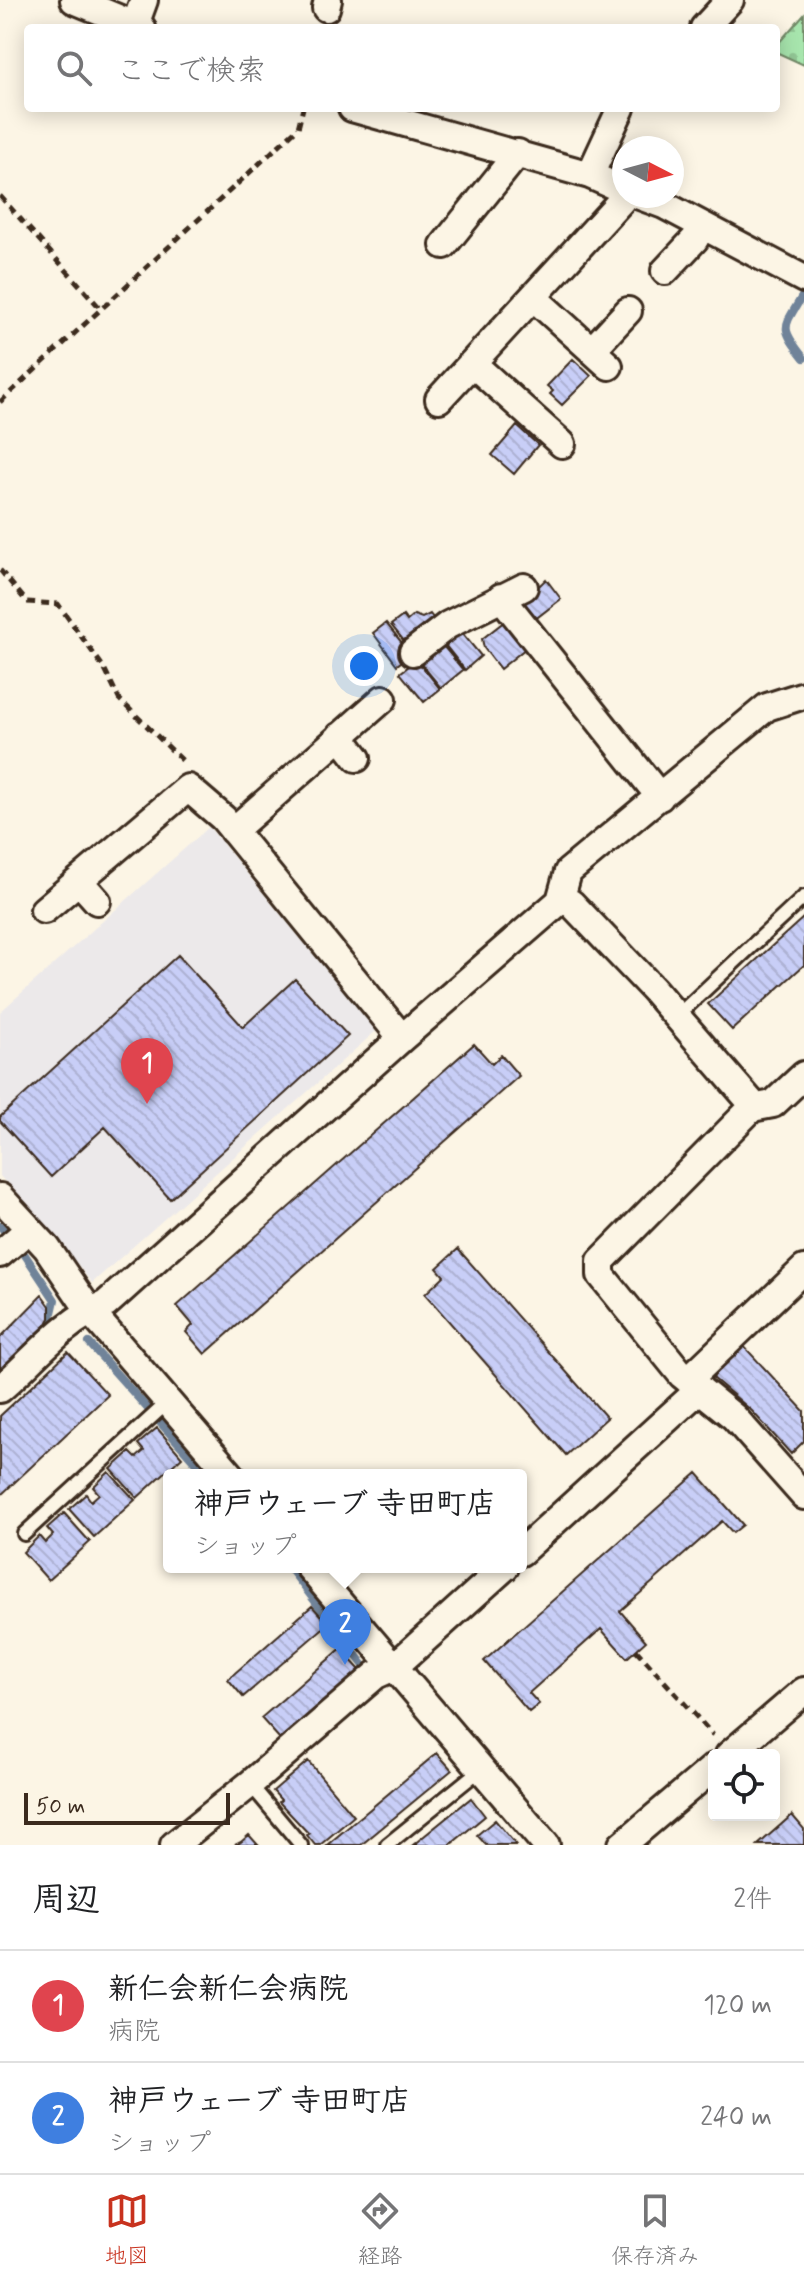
<!DOCTYPE html>
<html lang="ja">
<head>
<meta charset="utf-8">
<style>
	body { margin:0; font-family:Mynerve,"Klee One",sans-serif; background:#f2f2f2; color:#202124 }
	.controls { position:absolute; right:24px; bottom:24px; display:grid; overflow:hidden; border-radius:8px; box-shadow:0 4px 20px #0003 }
	.controls button { width:72px; height:72px; display:grid; place-items:center; padding:0; border:0; border-bottom:2px solid #e0e0e0; background:#fff; color:#202124; font:40px sans-serif }
	.compass { position:absolute; left:612px; top:136px; width:72px; height:72px; border-radius:50%; background:#fff; box-shadow:0 4px 20px #0003; rotate:96deg }
	.scale { position:absolute; left:24px; bottom:20px; width:206px; box-sizing:border-box; padding-left:8px; border:4px solid #3b2a1e; border-top:0; font-size:22px; line-height:28px; white-space:nowrap; color:#3b2a1e; -webkit-text-stroke:6px #fcf5e5; paint-order:stroke }
	.you { position:absolute; left:364px; top:666px; width:28px; height:28px; margin:-20px; border:6px solid #fff; border-radius:50%; background:#1a73e8; box-shadow:0 0 0 12px #1a73e833 }
	.badge { display:grid; place-items:center; width:52px; height:52px; border-radius:50%; background:#c8321e; color:#fff; font-size:26px; font-weight:700 }
	.pin { position:absolute; translate:-50% -66px; filter:drop-shadow(0 2px 4px #0008) }
	.pin::after { content:''; position:absolute; top:42px; width:28px; height:24px; background:inherit; clip-path:polygon(0 0,100% 0,50% 100%) }
	.popup { position:absolute; left:163px; top:1469px; width:364px; height:104px; box-sizing:border-box; display:grid; place-content:center; border-radius:8px; background:#fff; filter:drop-shadow(0 2px 6px #0005); font-size:26px; white-space:nowrap; color:#757577 }
	.popup b { font-size:30px; color:#202124 }
	.popup::after { content:''; position:absolute; left:50%; top:100%; margin-left:-16px; border:16px solid transparent; border-top-color:#fff }
	.list { margin:0; padding:0; list-style:none }
	h2 { display:flex; justify-content:space-between; align-items:center; height:104px; margin:0; padding:0 32px; font-size:34px }
	h2 small { font-size:26px; font-weight:400; color:#757577 }
	.list li { display:grid; grid-template-columns:52px 1fr auto; gap:24px; align-items:center; box-sizing:border-box; height:112px; padding:0 32px; border-top:2px solid #e0e0e0 }
	.list b { display:block; font-size:30px; white-space:nowrap }
	.list p { margin:0; font-size:26px; white-space:nowrap; color:#757577 }
	.list em { font-size:26px; font-style:normal; color:#757577 }
	.icon { flex:none; width:44px; height:44px; fill:none; stroke:currentColor; stroke-width:2; stroke-linecap:round; stroke-linejoin:round }
	.map { position:relative; flex:none; width:804px; height:1845px; overflow:hidden }
	.search { position:absolute; background:#fff; box-shadow:0 4px 20px #0003; left:24px; right:24px; top:24px; height:88px; display:flex; align-items:center; gap:20px; box-sizing:border-box; padding:0 28px; border-radius:8px; color:#757577; font-size:30px }
	.sheet { height:328px; background:#fff }
	nav { display:flex; justify-content:space-around; align-items:center; box-sizing:border-box; height:112px; border-top:2px solid #e0e0e0; background:#fff; font-size:22px; color:#757577 }
	nav a { display:grid; justify-items:center; gap:4px }
	nav .on { color:#c8321e }
	.map>svg:first-child { display:block }
	.built { fill:#ece9ea }
	.cemetery { fill:url(#cemetery-stones); stroke:#718866; stroke-width:2 }
	.lines { fill:none; stroke-linecap:round; stroke-linejoin:round }
	.stream { stroke:#6f8399; stroke-width:8 }
	.building { fill:url(#building-back-hatch); stroke:#3b2a1e; stroke-width:2 }
	.lane-casing { stroke:#3b2a1e; stroke-width:18 }
	.street-casing { stroke:#3b2a1e; stroke-width:32 }
	.path { stroke:#3b2a1e; stroke-width:5; stroke-dasharray:8 6; stroke-linecap:butt }
	.lane { stroke:#fcf5e5; stroke-width:12 }
	.street { stroke:#fcf5e5; stroke-width:26 }
</style>
</head>
<body>
<div class="map">
<svg width="804" height="1845" viewBox="0 0 804 1845">
	<defs>
		<pattern id="cemetery-stones" width="16" height="16" patternUnits="userSpaceOnUse" patternTransform="scale(2)"><rect width="16" height="16" fill="#a7e5ad"/><path d="M2 7V4a2 2 0 0 1 4 0v3zM10 15v-3a2 2 0 0 1 4 0v3z" fill="#91c594"/></pattern>
		<pattern id="building-back-hatch" width="6" height="6" patternUnits="userSpaceOnUse" patternTransform="scale(2)"><rect width="6" height="6" fill="#c8cef7"/><path d="M-1 5l2 2M0 0l6 6M5-1l2 2" fill="none" stroke="#adb1d3"/></pattern>
	</defs>
	<rect width="100%" height="100%" fill="#fcf5e5"/>
	<filter id="ink" filterUnits="userSpaceOnUse"><feTurbulence type="fractalNoise" baseFrequency=".0125" numOctaves="2"/><feDisplacementMap in="SourceGraphic" scale="16" xChannelSelector="R" yChannelSelector="G"/><feConvolveMatrix kernelMatrix="1 2 1 2 8 2 1 2 1" color-interpolation-filters="sRGB"/></filter>
	<g filter="url(#ink)">
		<!-- built -->
		<path class="built" d="M209 827 376 1031 92 1283 64 1247 0 1176V1012Z"/>
		<!-- cemetery -->
		<path class="cemetery" d="M804 14V65L776 52V46Z"/>
		<g class="lines">
			<!-- stream -->
			<path class="stream" d="M804 293C784 328 778 325 804 358
				M0 1226 23 1252 55 1300 48 1330
				M89 1343 207 1475
				M289 1567 368 1671 364 1675"/>
		</g>
		<!-- building -->
		<path class="building" d="M573 359 591 376 562 405 550 394 553 391 547 386Z
			M517 426 538 445 514 474 492 455Z
			M546 579 561 599 534 620 521 604Z
			M430 614 437 623 408 646 391 625 403 616 407 621 414 615 422 618Z
			M505 621 526 648 500 669 484 648 482 639Z
			M386 623 411 654 397 665 373 633Z
			M458 628 481 656 465 670 442 641Z
			M440 642 463 670 441 688 418 660Z
			M417 660 440 689 424 702 400 673Z
			M804 917V965L732 1030 708 1004Z
			M178 955 243 1027 295 979 348 1036 170 1199 105 1127 51 1177 0 1121V1117Z
			M474 1044 492 1064 501 1055 519 1076 205 1354 186 1332 193 1325 177 1306Z
			M458 1249 607 1418 566 1455 425 1294 444 1276 437 1268Z
			M42 1295 50 1306V1318L44 1329 0 1373V1338Z
			M739 1341 804 1411V1441L791 1454 752 1411 706 1372Z
			M68 1352 108 1395 0 1496V1416Z
			M157 1428 182 1457 137 1498 111 1469 130 1452 136 1458 144 1451 138 1444Z
			M109 1472 135 1500 94 1537 69 1509 86 1494 91 1501 99 1494 93 1487Z
			M697 1473 743 1525 733 1533 722 1521 620 1611 646 1641 627 1658 601 1629 529 1693 539 1704 529 1712 484 1661Z
			M64 1513 90 1542 48 1580 23 1552 39 1536 45 1543 53 1535 47 1528Z
			M312 1606 328 1624 243 1697 228 1679Z
			M344 1646 351 1654 348 1657 360 1670 280 1739 261 1718Z
			M437 1753 452 1770 361 1845H327Z
			M308 1761 354 1816 320 1845H315L307 1835 309 1834 279 1802 281 1800 273 1791Z
			M471 1798 485 1816 450 1845H413Z
			M792 1815 804 1829V1845H758Z
			M495 1820 516 1845H486L477 1835Z
			M249 1835 258 1845H235L241 1842Z"/>
		<g class="lines">
			<defs>
				<path id="lane" d="M676 1017 804 897
					M24 1534 168 1402
					M250 1784 301 1845
					M387 1845 481 1769"/>
				<path id="street" d="M74 0 142 28
					M326 8 328 0
					M135 25 144 0
					M704 28 730 0
					M352 108 590 175 624 190
					M590 175 621 108
					M640 196 664 205 804 279
					M444 245 518 153
					M665 271 695 239 701 227
					M533 297 609 366
					M592 350 628 311
					M472 363 562 444
					M439 399 621 201 624 196
					M501 597 660 797
					M413 652 448 625 524 587
					M340 736 357 758
					M233 831 383 699
					M79 881 97 901
					M560 901 571 903 653 989 750 1101 752 1108 601 1261V1275L682 1375 734 1417 804 1496
					M44 910 188 788 223 818 402 1038
					M752 1108 773 1104 804 1075
					M0 1197 47 1248 89 1310 231 1475
					M0 1254 29 1229
					M688 1380 804 1269
					M0 1389C34 1360 63 1321 106 1304L402 1038 560 901 568 872 767 707 804 695
					M521 1552 700 1389
					M309 1567 546 1845
					M729 1755 804 1691
					M174 1845 250 1784 376 1675 394 1667 505 1567
					M622 1845 714 1767"/>
			</defs>
			<!-- lane casing -->
			<use href="#lane" class="lane-casing"/>
			<!-- street casing -->
			<use href="#street" class="street-casing"/>
			<!-- path -->
			<path class="path" d="M0 196 101 309
				M0 402 298 128 303 108
				M0 570 27 602 58 604 104 668 119 699 186 764
				M636 1650 713 1735"/>
			<!-- lane -->
			<use href="#lane" class="lane"/>
			<!-- street -->
			<use href="#street" class="street"/>
		</g>
	</g>
</svg>
<div class="controls">
<button><svg class="icon" aria-label="locate" viewBox="0 0 24 24"><circle cx="12" cy="12" r="6"/><path d="M12 2v4M12 18v4M2 12h4M18 12h4"/></svg></button>
</div>
<svg class="compass" viewBox="-18 -18 36 36"><path d="M0-13l5 13h-10z" fill="#e53935"/><path d="M0 13l5-13h-10z" fill="#757577"/></svg>
<div class="scale">50 m</div>
<div class="you"></div>
<div class="pin badge" style="left:147px;top:1104px;background:#e0444e">1</div>
<div class="pin badge" style="left:345px;top:1665px;background:#3f7fe0">2</div>
<div class="popup"><b>神戸ウェーブ 寺田町店</b>ショップ</div>
<div class="search"><svg class="icon" aria-label="search" viewBox="0 0 24 24"><circle cx="10" cy="10" r="6"/><path d="M15 15l6 6"/></svg>ここで検索</div>
</div>
<section class="sheet">
<h2>周辺<small>2件</small></h2>
<ul class="list">
<li><span class="badge" style="background:#e0444e">1</span><div><b>新仁会新仁会病院</b><p>病院</p></div><em>120 m</em></li>
<li><span class="badge" style="background:#3f7fe0">2</span><div><b>神戸ウェーブ 寺田町店</b><p>ショップ</p></div><em>240 m</em></li>
</ul>
</section>
<nav>
<a class="on"><svg class="icon" aria-label="map" viewBox="0 0 24 24"><path d="M3 6l6-2 6 2 6-2v14l-6 2-6-2-6 2zM9 4v14M15 6v14"/></svg>地図</a>
<a><svg class="icon" aria-label="directions" viewBox="0 0 24 24"><path d="M12 3l9 9-9 9-9-9zM9 14v-3h6M13 9l2 2-2 2"/></svg>経路</a>
<a><svg class="icon" aria-label="saved" viewBox="0 0 24 24"><path d="M7 4h10v16l-5-4-5 4z"/></svg>保存済み</a>
</nav>
</body>
</html>
